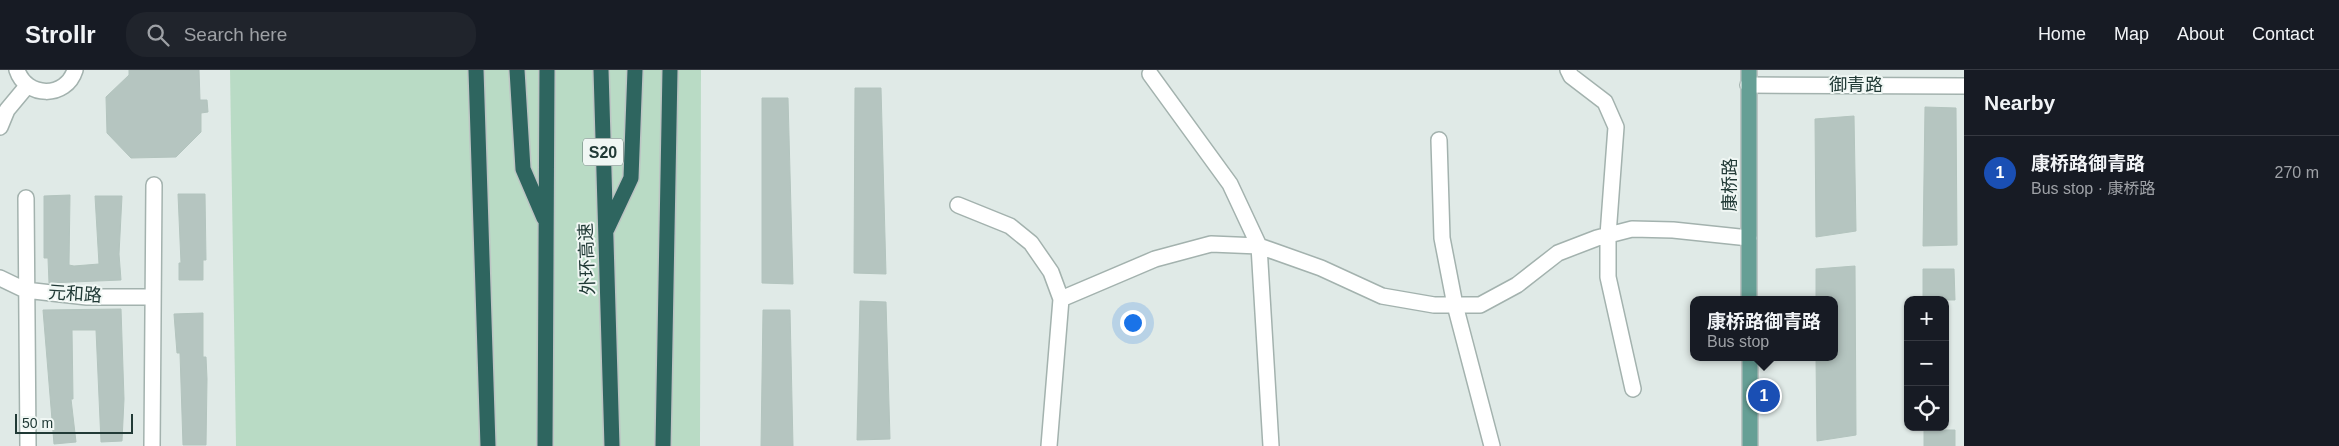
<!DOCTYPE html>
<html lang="en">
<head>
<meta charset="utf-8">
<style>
	body { margin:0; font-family:Arial,"Noto Sans SC",sans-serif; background:#20242c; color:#f1f3f6 }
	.controls { position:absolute; right:15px; bottom:15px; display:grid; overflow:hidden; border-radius:10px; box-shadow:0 1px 4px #0004 }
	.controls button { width:45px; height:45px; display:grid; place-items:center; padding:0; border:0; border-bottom:1px solid #363941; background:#171b24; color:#f1f3f6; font:25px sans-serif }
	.scale { position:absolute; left:15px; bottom:12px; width:118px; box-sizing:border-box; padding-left:5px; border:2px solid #213a36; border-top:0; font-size:14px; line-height:18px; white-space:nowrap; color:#213a36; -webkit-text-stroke:4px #f0f7f4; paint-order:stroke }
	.you { position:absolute; left:1132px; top:252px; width:18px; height:18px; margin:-12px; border:4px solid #fff; border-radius:50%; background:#1a73e8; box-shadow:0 0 0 8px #1a73e833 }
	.badge { display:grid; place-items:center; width:32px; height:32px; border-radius:50%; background:#0b8043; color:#fff; font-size:16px; font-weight:700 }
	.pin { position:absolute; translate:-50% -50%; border:2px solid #fff; box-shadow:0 1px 5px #0006 }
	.popup { position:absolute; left:1690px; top:226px; width:148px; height:65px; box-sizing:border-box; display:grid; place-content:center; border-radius:10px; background:#171b24; filter:drop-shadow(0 1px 4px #0005); font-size:16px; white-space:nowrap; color:#9ea1a6 }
	.popup b { font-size:19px; color:#f1f3f6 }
	.popup::after { content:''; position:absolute; left:50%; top:100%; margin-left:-10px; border:10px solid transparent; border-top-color:#171b24 }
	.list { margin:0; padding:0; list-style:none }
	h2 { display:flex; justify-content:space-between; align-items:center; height:65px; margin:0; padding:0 20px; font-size:21px }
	h2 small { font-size:16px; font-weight:400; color:#9ea1a6 }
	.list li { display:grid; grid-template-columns:32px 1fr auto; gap:15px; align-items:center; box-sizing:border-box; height:75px; padding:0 20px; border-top:1px solid #363941 }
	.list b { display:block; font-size:19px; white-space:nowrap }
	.list p { margin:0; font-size:16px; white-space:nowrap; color:#9ea1a6 }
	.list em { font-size:16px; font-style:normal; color:#9ea1a6 }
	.icon { flex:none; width:28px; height:28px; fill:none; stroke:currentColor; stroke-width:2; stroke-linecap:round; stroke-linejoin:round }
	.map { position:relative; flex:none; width:1964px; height:376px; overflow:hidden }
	header { display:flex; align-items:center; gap:30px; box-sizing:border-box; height:70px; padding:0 25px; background:#171b24; border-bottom:1px solid #363941 }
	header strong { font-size:24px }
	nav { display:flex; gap:28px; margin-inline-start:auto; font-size:18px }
	.search { width:350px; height:45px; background:#20242c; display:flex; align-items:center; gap:12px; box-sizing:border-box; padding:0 18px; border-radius:20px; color:#9ea1a6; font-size:19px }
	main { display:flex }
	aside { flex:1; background:#171b24 }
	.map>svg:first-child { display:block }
	.green { fill:#b9dbc5 }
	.building { fill:#b5c5c0; stroke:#b3c4be }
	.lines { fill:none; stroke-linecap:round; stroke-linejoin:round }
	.minor-casing { stroke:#a3b2ae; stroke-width:18 }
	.major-casing { stroke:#bcc4c3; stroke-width:18 }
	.highway-casing { stroke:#bcc4c3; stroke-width:18 }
	.minor { stroke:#fff; stroke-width:15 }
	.major { stroke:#669f95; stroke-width:15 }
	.highway { stroke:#2e655f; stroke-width:15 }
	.labels { text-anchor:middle; stroke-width:4; stroke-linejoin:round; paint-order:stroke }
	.shield { fill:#f0f7f4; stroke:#5f736f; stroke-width:1 }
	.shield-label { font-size:16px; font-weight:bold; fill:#213a36 }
	.street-label { font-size:18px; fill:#213a36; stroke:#f0f7f4 }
</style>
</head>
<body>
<header>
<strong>Strollr</strong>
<div class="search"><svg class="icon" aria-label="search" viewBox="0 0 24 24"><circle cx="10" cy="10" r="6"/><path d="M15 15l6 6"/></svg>Search here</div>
<nav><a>Home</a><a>Map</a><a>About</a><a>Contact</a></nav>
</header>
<main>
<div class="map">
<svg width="1964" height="376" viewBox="0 0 1964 376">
	<rect width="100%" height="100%" fill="#e0eae7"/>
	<!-- green -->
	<path class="green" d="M230 0H701L700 376H236Z"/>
	<!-- building -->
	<path class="building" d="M129 0H199L200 30H207L208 42 201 43V62L176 87 131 88 107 63 106 27 129 5Z
		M855 18H881L886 204 854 203Z
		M762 28H788L793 214 762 213Z
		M1925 37 1956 38 1957 175 1923 176Z
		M1854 46 1856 161 1816 167 1815 49Z
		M178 124H205L206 190H203V210H179V193H181Z
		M70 125 69 195 74 196 99 194 95 126H122L119 184 121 210 49 213 48 188H44V126Z
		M1855 196 1856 365 1817 371 1816 287H1834V230H1816V199Z
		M1923 199H1954L1955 230H1923Z
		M860 231 886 232 890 369 857 370Z
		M121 239 124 329 122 371 101 372 96 260H72L73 329H71L76 372 54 374 43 240Z
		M763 240H790L793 376H761Z
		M203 243V287H206L207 309 206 375H183L180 283H177L174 244Z
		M1924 360H1955V376H1924Z"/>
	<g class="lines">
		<defs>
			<path id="minor" d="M17 0C26 28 66 29 75 0
				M1568 0 1571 6 1605 32 1616 57 1608 165V207L1633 319
				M1150 4 1230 114 1259 176 1271 376
				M1748 15 1964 16
				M0 57 7 40 27 16
				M1439 70 1442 168 1455 235 1492 376
				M26 128 28 376
				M958 135 1010 156 1031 173 1051 202 1061 229 1049 376
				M0 208 25 220 87 227H152
				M1061 229 1155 189 1211 174 1259 176 1321 198 1382 226 1434 235H1480L1517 215 1558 183 1597 168 1632 159 1673 160 1749 168
				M152 376 154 115"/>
			<path id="major" d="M1749 0V230
				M1750 287V376"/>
			<path id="highway" d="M476 0 488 376
				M517 0 523 99 544 148
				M601 0 612 376
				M607 159 631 108 635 0
				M545 376 547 0
				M663 376 670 0"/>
		</defs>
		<!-- minor casing -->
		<use href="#minor" class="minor-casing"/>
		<!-- major casing -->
		<use href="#major" class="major-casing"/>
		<!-- highway casing -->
		<use href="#highway" class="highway-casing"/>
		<!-- minor -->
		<use href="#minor" class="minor"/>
		<!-- major -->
		<use href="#major" class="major"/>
		<!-- highway -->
		<use href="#highway" class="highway"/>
	</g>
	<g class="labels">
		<!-- shield labels -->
		<rect class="shield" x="583" y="68.5" width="40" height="27" rx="4"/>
		<g class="shield-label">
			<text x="603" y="88">S20</text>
		</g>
		<!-- street labels -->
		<g class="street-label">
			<text x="1856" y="21">御青路</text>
			<text transform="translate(1730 115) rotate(-90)" y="6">康桥路</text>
			<text transform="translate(587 189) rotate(-92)" y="6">外环高速</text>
			<text transform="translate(75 224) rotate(4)" y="6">元和路</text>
		</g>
	</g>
</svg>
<div class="controls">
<button>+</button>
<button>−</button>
<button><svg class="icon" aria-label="locate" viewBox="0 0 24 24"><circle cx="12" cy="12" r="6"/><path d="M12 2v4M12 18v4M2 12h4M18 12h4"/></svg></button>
</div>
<div class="scale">50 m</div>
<div class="you"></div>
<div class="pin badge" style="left:1764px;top:326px;background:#1a4fb4">1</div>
<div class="popup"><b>康桥路御青路</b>Bus stop</div>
</div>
<aside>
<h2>Nearby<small></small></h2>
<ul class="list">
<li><span class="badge" style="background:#1a4fb4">1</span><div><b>康桥路御青路</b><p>Bus stop · 康桥路</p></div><em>270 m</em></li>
</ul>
</aside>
</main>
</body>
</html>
